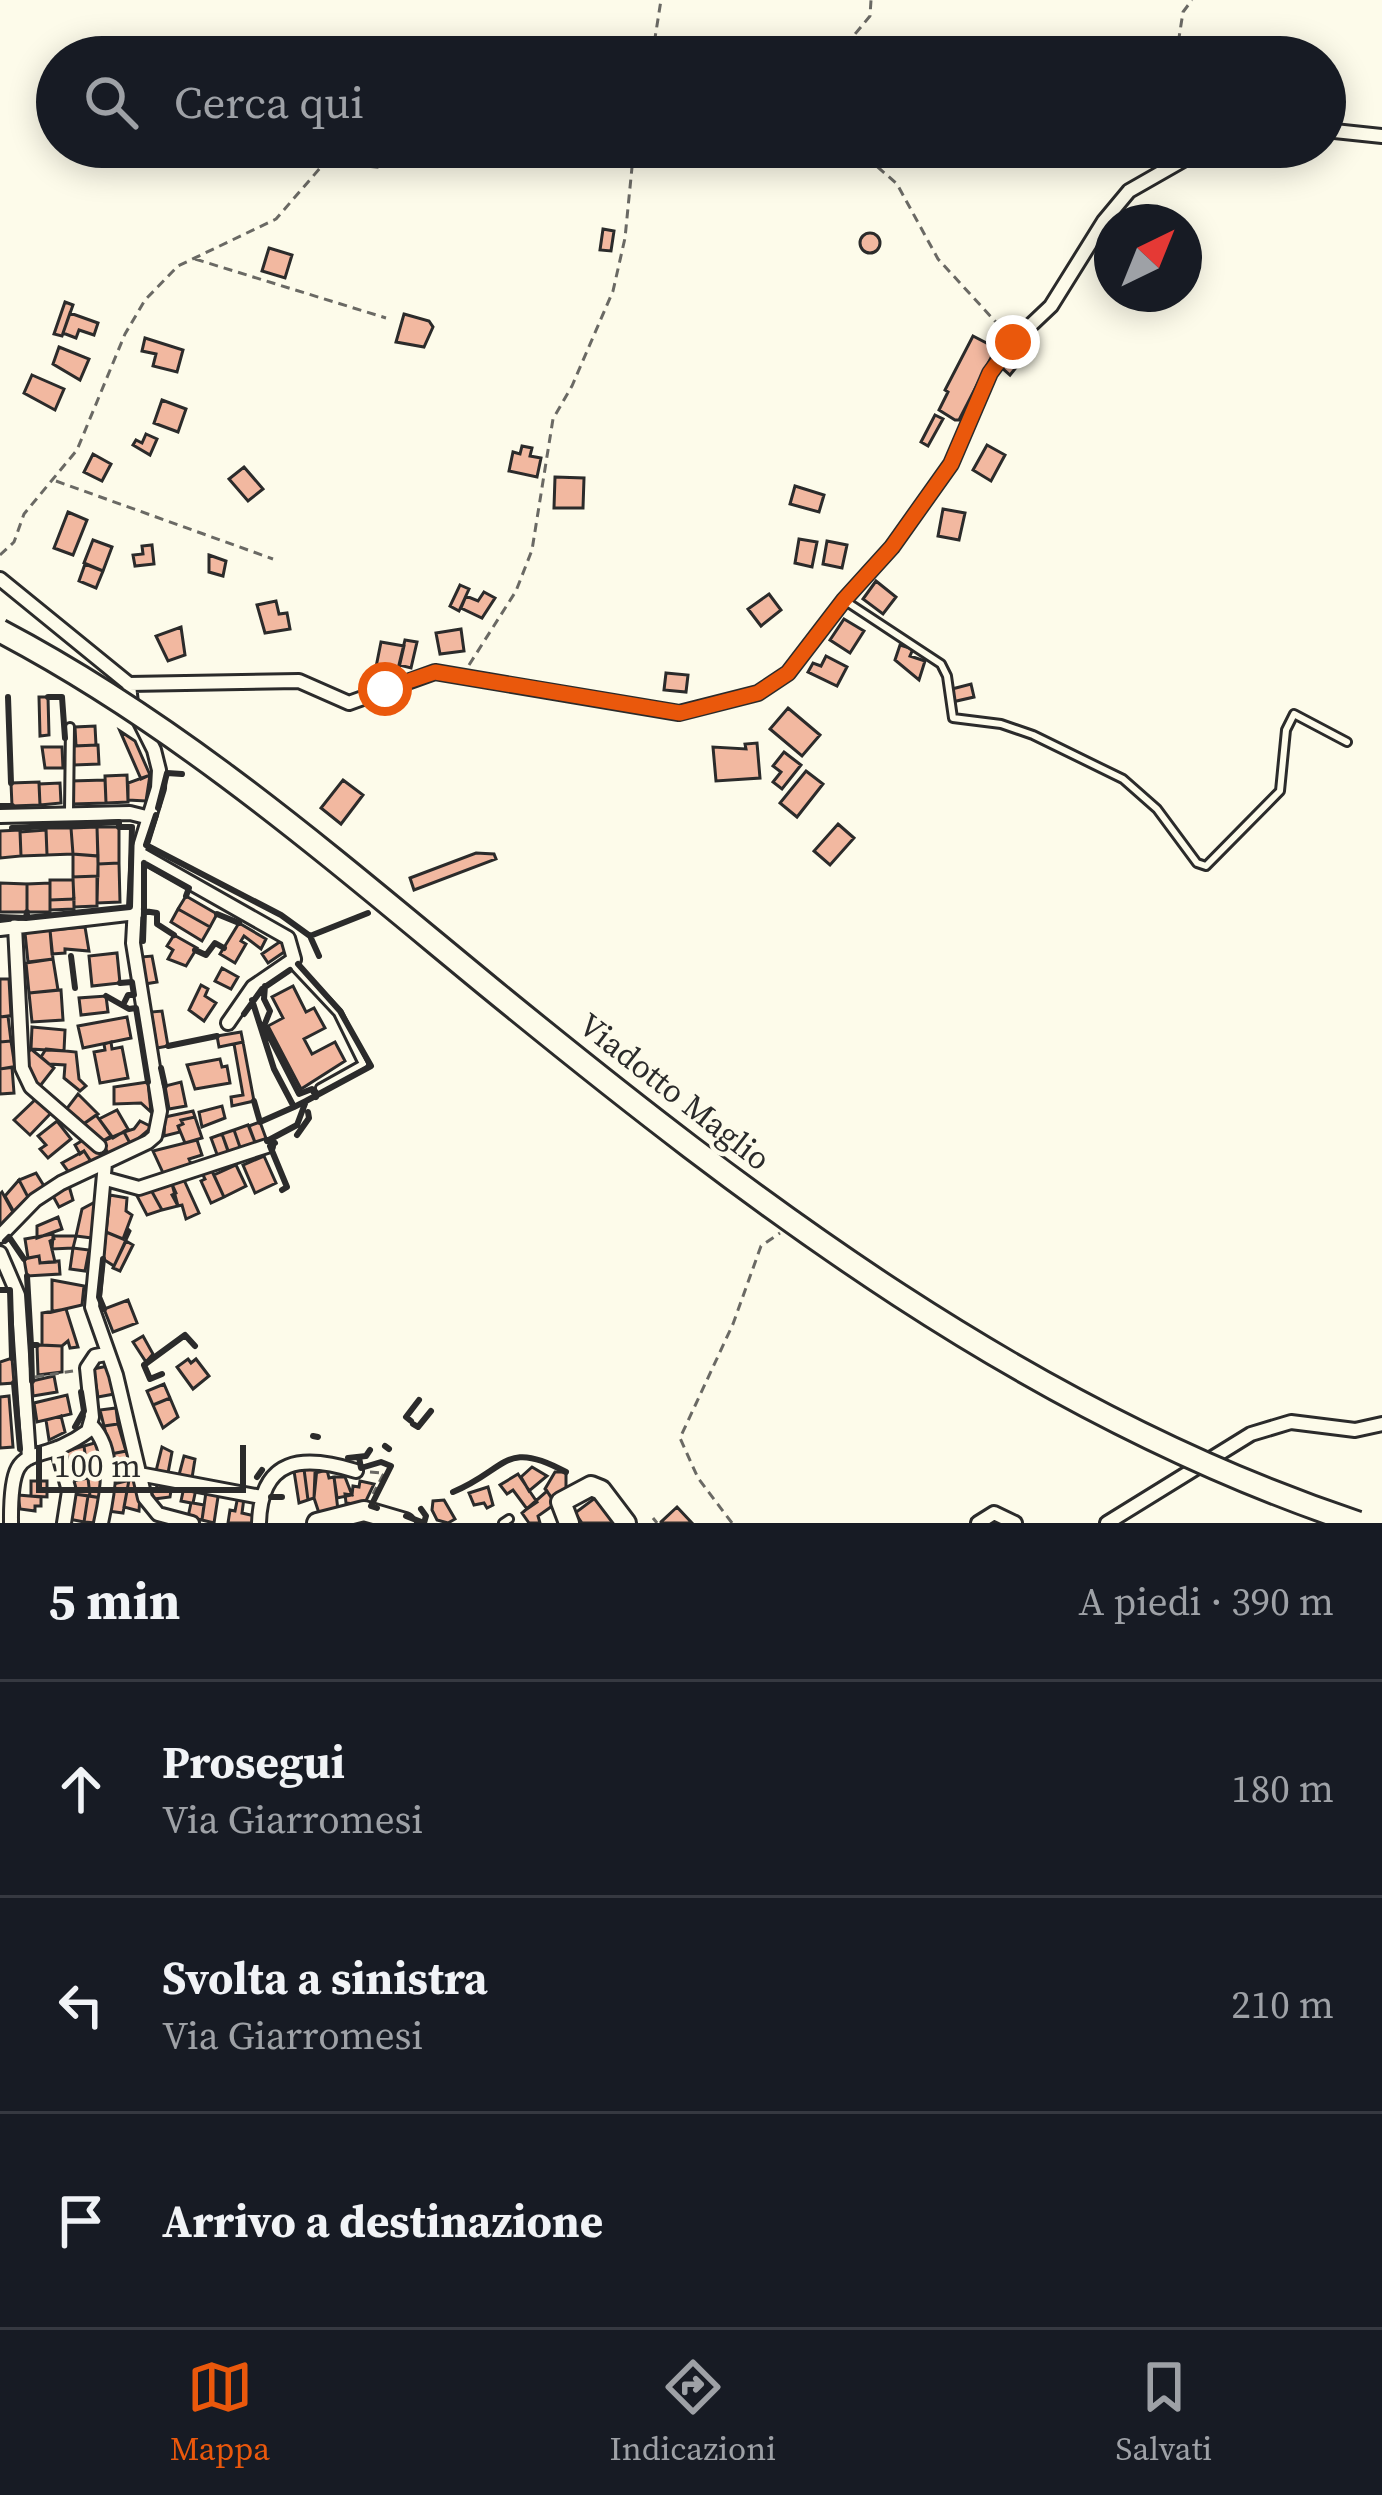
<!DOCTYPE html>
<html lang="it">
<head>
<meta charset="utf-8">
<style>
	body { margin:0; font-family:"Source Serif 4",serif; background:#20242c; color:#f1f3f6 }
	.compass { position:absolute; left:1094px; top:204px; width:108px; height:108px; border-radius:50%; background:#171b24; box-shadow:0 6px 30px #0003; rotate:43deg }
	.scale { position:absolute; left:36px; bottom:30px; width:210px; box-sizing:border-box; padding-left:12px; border:6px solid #2b2b2b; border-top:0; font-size:33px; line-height:42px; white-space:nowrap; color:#2b2b2b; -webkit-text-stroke:9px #fdfbea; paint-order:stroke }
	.stop { position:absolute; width:36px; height:36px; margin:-27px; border:9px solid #ea580c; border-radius:50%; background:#fff }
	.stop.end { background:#ea580c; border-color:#fff; box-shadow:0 3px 12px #0008 }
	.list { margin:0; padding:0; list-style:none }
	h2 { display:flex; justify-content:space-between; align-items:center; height:156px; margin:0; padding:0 48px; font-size:51px }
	h2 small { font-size:39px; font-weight:400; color:#9ea1a6 }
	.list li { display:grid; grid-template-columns:78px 1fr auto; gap:36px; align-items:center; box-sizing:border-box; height:216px; padding:0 48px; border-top:3px solid #363941 }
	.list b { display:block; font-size:45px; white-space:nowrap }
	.list p { margin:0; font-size:39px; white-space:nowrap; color:#9ea1a6 }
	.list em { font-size:39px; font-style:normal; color:#9ea1a6 }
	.icon { flex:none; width:66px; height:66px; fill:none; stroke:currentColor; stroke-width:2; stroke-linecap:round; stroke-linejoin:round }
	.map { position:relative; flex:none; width:1382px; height:1523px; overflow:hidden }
	.search { position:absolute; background:#171b24; box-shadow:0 6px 30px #0003; left:36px; right:36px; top:36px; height:132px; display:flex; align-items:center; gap:30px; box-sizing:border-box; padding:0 42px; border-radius:66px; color:#9ea1a6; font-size:45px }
	.sheet { height:804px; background:#171b24 }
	nav { display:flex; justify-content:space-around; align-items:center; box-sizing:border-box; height:168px; border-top:3px solid #363941; background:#171b24; font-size:33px; color:#9ea1a6 }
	nav a { display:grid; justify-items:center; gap:6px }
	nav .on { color:#ea580c }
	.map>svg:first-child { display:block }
	.building { fill:#f2b8a0; stroke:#2b2b2b; stroke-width:3 }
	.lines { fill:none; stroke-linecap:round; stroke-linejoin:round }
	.service-casing { stroke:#2b2b2b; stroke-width:12 }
	.minor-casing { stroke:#2b2b2b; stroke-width:18 }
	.secondary-casing { stroke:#2b2b2b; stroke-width:24 }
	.path { stroke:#6a6964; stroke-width:3; stroke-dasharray:9 6; stroke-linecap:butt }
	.service { stroke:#fdfbea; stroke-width:6 }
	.minor { stroke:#fdfbea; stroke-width:12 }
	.secondary { stroke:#fdfbea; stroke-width:18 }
	.primary-bridge-casing { stroke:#2b2b2b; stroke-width:27; stroke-linecap:butt }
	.primary-bridge { stroke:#fdfbea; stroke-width:21 }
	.wall { stroke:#2b2b2b; stroke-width:6 }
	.route { stroke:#ea580c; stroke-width:15 }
	.labels { text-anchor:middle; stroke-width:9; stroke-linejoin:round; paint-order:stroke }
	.street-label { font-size:33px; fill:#2b2b2b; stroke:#fdfbea }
</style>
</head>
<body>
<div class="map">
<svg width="1382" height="1523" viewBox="0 0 1382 1523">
	<rect width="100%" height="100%" fill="#fdfbea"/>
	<!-- building -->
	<path class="building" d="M355 147H380L381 153 378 157 354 156Z
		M349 156 378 157 377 167 349 165Z
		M603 229 614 231 611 251 600 250Z
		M860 243a10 10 0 1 1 20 0a10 10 0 1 1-20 0Z
		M269 248 292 255 285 278 262 271Z
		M65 302 73 305 62 336 54 334Z
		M70 313 98 323 94 335 79 330 76 338 63 333Z
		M404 314 429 321 433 327 424 347 396 342Z
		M973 336 996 348 959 420H955L939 410 948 392 945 390Z
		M145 338 183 350 177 372 153 366 156 354 142 351Z
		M1019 346 1028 353 1010 375 1001 367Z
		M59 347 89 359 80 380 53 364Z
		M32 375 64 389 55 410 24 393Z
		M162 400 186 409 178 432 154 423Z
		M935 415 943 419 928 446 921 442Z
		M146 434 157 439 150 455 133 445 136 440 142 443Z
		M987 445 1005 455 991 481 973 470Z
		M522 446 532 448 530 456 541 458 537 477 509 471 513 452 520 454Z
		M93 454 111 464 102 481 84 472Z
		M244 467 263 489 248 501 229 479Z
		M555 477 584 478 583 508H554Z
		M795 486 824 495 819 512 790 504Z
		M943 509 965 513 959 540 938 536Z
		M68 512 87 520 73 555 54 548Z
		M799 539 817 542 812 567 795 563Z
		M93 540 112 547 103 571 84 563Z
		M827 541 847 545 842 568 823 564Z
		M152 545 154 564 135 566 133 555 143 554 142 546Z
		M209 555 226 561 223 576 209 572Z
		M85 564 103 571 96 588 79 581Z
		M876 581 896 597 883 614 863 599Z
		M460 585 469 589 459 611 450 606Z
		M484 592 495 598 482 618 461 608 466 596 478 601Z
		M769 594 781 610 761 626 748 609Z
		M276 601 279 614 287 613 290 629 265 633 257 605Z
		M844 619 864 631 850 653 830 640Z
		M181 627 185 655 168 661 156 636Z
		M461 629 464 651 440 654 436 633Z
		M405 640 417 642 411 668 399 665Z
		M381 642 404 646 398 672 376 667Z
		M900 645 913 649 910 656 925 661 919 680 895 660Z
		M826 656 847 667 837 686 808 672 813 663 821 666Z
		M666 673 688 675 686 692 664 690Z
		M971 684 974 697 952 702V689Z
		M39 697H48L49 735 40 736Z
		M788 708 820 735 802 756 770 729Z
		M95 726 96 745 76 746 75 727Z
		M120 731 135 741 150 775 141 779Z
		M757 743 760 778 716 781 713 747 746 749 745 744Z
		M98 745 99 764 74 765 73 746Z
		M42 747H62L63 768H45Z
		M784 752 801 765 782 789 773 782 781 772 773 766Z
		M806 771 823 784 797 817 780 803Z
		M127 775 128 802 106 803 105 776Z
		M150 775 146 801 128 800V783Z
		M105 780 106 803 72 804 71 781Z
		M343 780 363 795 341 824 321 808Z
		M39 782 40 805 12 806 11 783Z
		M60 783 61 803 40 805 39 784Z
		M838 824 854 838 830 865 814 851Z
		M97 827 98 856 73 854 71 828Z
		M97 827H119V863L98 864Z
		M46 828H71L73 854 47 855Z
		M20 830 21 856 0 858V831Z
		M46 830 47 855 21 856 20 832Z
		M476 853 494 854 496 859 414 890 410 878Z
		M73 854 98 856V876L73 877Z
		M119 863 120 902 97 903 98 864Z
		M97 876V906L74 907 73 877Z
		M50 880H73L74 899 50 900Z
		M0 883 27 884V912H0Z
		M50 883V912H27V884Z
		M186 896 217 914 210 927 178 909Z
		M74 899V909L50 910V900Z
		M178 909 210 927 202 941 171 922Z
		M239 923 266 939 261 949 244 936 241 941 246 944 235 963 220 954Z
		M85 927 89 951 65 949V953L52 954 50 930Z
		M50 930 53 959 28 962 25 933Z
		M174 935 197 948 186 966 168 959 173 950 167 946Z
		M281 941 287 950 268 963 262 954Z
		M117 953 120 983 92 986 89 956Z
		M152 956 157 982 145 984 141 957Z
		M53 959 58 990 29 993 26 963Z
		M222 968 238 977 231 989 215 981Z
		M0 979H9L11 1016 0 1017Z
		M201 985 208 989 205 996 216 1003 204 1021 189 1010Z
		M293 986 306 1012 314 1008 325 1028 304 1039 312 1054 335 1042 345 1061 301 1089 268 1026 283 1018 272 997Z
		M61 990 63 1020 32 1022 29 993Z
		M106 996 108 1012 81 1015 79 998Z
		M162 1011 168 1046 157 1048 151 1012Z
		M8 1016 11 1041 0 1042V1017Z
		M127 1017 131 1038 83 1048 78 1026Z
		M32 1027 65 1030 64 1051 31 1049Z
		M241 1032 243 1042 219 1047 217 1036Z
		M11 1041 15 1067 0 1069V1042Z
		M111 1042 112 1049 122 1047 128 1078 100 1083 94 1052 105 1050 104 1044Z
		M243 1042 254 1101 232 1106 231 1097 243 1095 234 1044Z
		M31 1049 54 1068 40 1086 30 1077 25 1056Z
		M46 1049 76 1052 79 1079 86 1086 80 1091 64 1078 65 1065 49 1064 41 1057Z
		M220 1059 222 1067 227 1066 230 1083 195 1089 187 1065Z
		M12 1067 14 1093 0 1094V1069Z
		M148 1082 151 1112 141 1103 114 1104V1087Z
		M181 1082 186 1106 169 1109 165 1086Z
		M78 1094 98 1114 82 1125 65 1111Z
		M38 1097 54 1110 30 1135 14 1120Z
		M222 1106 225 1118 202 1127 199 1112Z
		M117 1110 128 1129 113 1138 99 1119Z
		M193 1111 195 1117 181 1120 183 1124 178 1126 180 1132 164 1136 165 1117Z
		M96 1115 111 1136 101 1142 82 1125Z
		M195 1117 202 1138 185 1143 178 1126 183 1124 181 1120Z
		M57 1121 71 1139 48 1158 40 1149 46 1145 38 1136Z
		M140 1121 152 1127 131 1145 124 1132 134 1129Z
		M260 1122 267 1141 256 1145 249 1126Z
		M248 1125 256 1145 241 1150 234 1130Z
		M234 1130 241 1150 229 1154 222 1134Z
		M124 1132 131 1145 109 1155 101 1142Z
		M222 1134 229 1153 218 1157 211 1138Z
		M88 1137 103 1144 109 1155 92 1163 84 1151 80 1154 75 1145Z
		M197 1140 202 1155 189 1159 192 1166 164 1175 153 1151Z
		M84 1151 92 1163 70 1174 62 1163Z
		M264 1156 276 1183 255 1193 243 1165Z
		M236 1165 246 1186 224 1197 214 1175Z
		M211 1169 224 1197 211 1203 201 1181 205 1179 202 1173Z
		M36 1173 44 1186 29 1199 19 1180Z
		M19 1180 29 1199 15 1214 5 1196Z
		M184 1180 199 1213 186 1219 182 1205 178 1206 172 1195 176 1193 172 1184Z
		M172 1184 178 1206 162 1210 151 1190Z
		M69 1186 73 1200 59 1207 53 1196Z
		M151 1190 162 1210 147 1215 136 1194Z
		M2 1192 13 1212 0 1226V1194Z
		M110 1195 127 1198 126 1211 132 1215 123 1239 106 1232Z
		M97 1201 92 1238 76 1236 82 1209Z
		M58 1217 62 1229 37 1238V1226Z
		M128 1229 130 1231 114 1266 103 1259 106 1232 123 1239Z
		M53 1234 54 1239 50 1241 55 1262 40 1263 39 1256 28 1258 25 1239Z
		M53 1236H76L73 1248 52 1249Z
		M126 1241 133 1245 120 1271 113 1268Z
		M73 1248 89 1250 85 1271 70 1269Z
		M39 1256 40 1263 59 1261 60 1274 27 1276 24 1259Z
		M52 1280 84 1286 82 1305 52 1312Z
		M128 1300 137 1323 113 1332 104 1309Z
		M66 1309 78 1347 70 1348 68 1341 62 1346 42 1345V1313Z
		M143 1336 153 1354 146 1362 133 1342Z
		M37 1345 62 1346V1372L38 1375Z
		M12 1358 14 1383 0 1384V1362Z
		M188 1359 191 1363 196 1359 209 1376 193 1389 177 1367Z
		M108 1366 114 1394 98 1397 93 1369Z
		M54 1376 57 1392 33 1396 32 1381Z
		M164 1384 170 1398 153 1405 147 1391Z
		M67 1395 71 1414 37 1422 34 1403Z
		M9 1396 13 1447 0 1448V1397Z
		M170 1398 178 1417 163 1428 153 1405Z
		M116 1408 118 1424 104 1426 100 1410Z
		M61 1416 65 1432 49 1440 46 1420Z
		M118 1424 126 1451 111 1454 104 1426Z
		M98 1442 103 1475 88 1478 84 1446Z
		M84 1446 88 1478 73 1481 66 1451Z
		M162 1447 172 1452 168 1473 156 1471Z
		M126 1451 131 1465 113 1471 111 1454Z
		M184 1456 195 1459 192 1478 179 1475Z
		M131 1465 135 1479 114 1484 113 1471Z
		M532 1467 547 1476 529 1491 521 1477Z
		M317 1468 314 1498 308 1500 304 1469Z
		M304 1469 308 1500 299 1503 294 1471Z
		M327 1470 329 1478 334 1477 338 1510 320 1516 314 1498 315 1473Z
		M555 1472H566V1489L552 1498 545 1489Z
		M518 1474 537 1502 527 1509 513 1490 507 1494 500 1485Z
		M103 1475 102 1498 90 1496 88 1478Z
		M334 1477H345L352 1495 337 1498Z
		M88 1478 90 1496 74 1494 73 1481Z
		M134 1479 140 1495 139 1511 124 1507 129 1480Z
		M129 1480 123 1513 108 1511 112 1484Z
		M31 1481H47V1497L31 1496Z
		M158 1481 172 1484 170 1497 154 1499 150 1488 156 1490Z
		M360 1481 374 1484 364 1505 346 1503 345 1494 352 1495 353 1486 359 1487Z
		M184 1487 196 1489 193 1503 204 1505 202 1520 188 1517 191 1503 181 1501Z
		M488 1487 493 1505 487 1508 484 1503 474 1505 469 1493Z
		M547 1491 555 1504 538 1516 540 1523H529L522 1513Z
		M206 1492 221 1495 218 1497 214 1523 202 1520Z
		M74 1494 88 1496 84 1522 69 1519Z
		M18 1495 41 1497V1506H35V1511L20 1509Z
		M599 1495 619 1523H582L575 1513Z
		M88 1496 102 1498 97 1523 84 1522Z
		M238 1496 244 1498 242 1513 255 1516V1523H228L230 1510 235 1511Z
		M444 1500 455 1519 448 1523 437 1520 432 1510 433 1501Z
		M677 1507 692 1523H661V1522Z"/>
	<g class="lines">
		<defs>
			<path id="service" d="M847 602 941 664 947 676 953 718 1001 724 1033 735 1123 779 1157 809 1197 863 1206 866 1280 791 1286 730 1294 714 1347 742
				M69 811 70 727
				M292 964 338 1013 363 1064 320 1088
				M503 1523 509 1519"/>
			<path id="minor" d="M1325 130 1382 136
				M0 579 129 684
				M129 684 299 681 349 703 435 672 679 713 758 693 788 673 844 600 892 547 951 464 990 373 1013 342 1051 306 1104 221 1129 191 1206 147
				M0 816 130 813 146 817
				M138 853 288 938 294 959 253 987 228 1023
				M15 926 22 1068 31 1087 99 1146
				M0 929 136 913
				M105 1163 92 1307 116 1375 145 1498 158 1514 192 1523
				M106 1179 139 1188 267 1146
				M0 1236 35 1200 61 1183 148 1142 155 1136 160 1111 133 943 138 853 158 788 159 770 154 750 131 704 129 684
				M0 1253 18 1295 29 1458
				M91 1425C116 1450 108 1492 101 1523
				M57 1448 69 1491 64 1523
				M139 1474 261 1497
				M11 1523C10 1432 32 1472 88 1431L92 1417 87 1368 95 1356 106 1354
				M259 1523C261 1458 302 1454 356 1471
				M978 1523 994 1513 1015 1523
				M1107 1523 1251 1434 1291 1422 1355 1430 1382 1424"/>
			<path id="secondary" d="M317 1523 364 1511 405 1523
				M569 1523 561 1502 591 1486 601 1490 626 1523"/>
		</defs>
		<!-- service casing -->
		<use href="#service" class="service-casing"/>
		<!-- minor casing -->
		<use href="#minor" class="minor-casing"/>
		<!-- secondary casing -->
		<use href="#secondary" class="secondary-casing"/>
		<!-- path -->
		<path class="path" d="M652 57 661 0
			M836 57 870 16 871 0
			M1176 57 1183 12 1192 0
			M855 147 897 184 938 259 1004 331
			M1159 159 1161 147
			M195 259 386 318
			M56 481 273 559
			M0 555 14 542 24 514 77 450 125 334 145 300 178 266 276 219 321 167
			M469 665 516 591 532 550 553 419 572 386 613 291 625 238 634 147
			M35 1377 73 1371
			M370 1472 384 1473 373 1494
			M653 1518 657 1523
			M732 1523 698 1478 680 1438 733 1324 761 1246 780 1233"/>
		<!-- service -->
		<use href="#service" class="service"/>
		<!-- minor -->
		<use href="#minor" class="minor"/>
		<!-- secondary -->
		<use href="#secondary" class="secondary"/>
		<defs>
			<path id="primary-bridge" d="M0 631C181 726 333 859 490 988 754 1204 1030 1414 1358 1523"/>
		</defs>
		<!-- primary-bridge casing -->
		<use href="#primary-bridge" class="primary-bridge-casing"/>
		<!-- primary-bridge -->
		<use href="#primary-bridge" class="primary-bridge"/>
		<!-- wall -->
		<path class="wall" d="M8 697 11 783
			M48 697H62L65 738
			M0 806H12
			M158 808 167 773 182 774
			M156 815 146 845 281 915 310 936 319 956
			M12 828 119 822V827H132L130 907 26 918
			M144 863V911L157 913V924L174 935
			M144 863 189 888 186 896
			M217 914 239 923
			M0 917 26 918 27 912
			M310 936 368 913
			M143 941 144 911
			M195 950 206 955 215 943 224 948
			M71 956 75 988
			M120 983 132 982 134 995H128L123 1005
			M265 986 264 999 270 1011 264 1026 299 1094 312 1089 316 1097
			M106 996 129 1009 136 1008 148 1082
			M252 1000 274 1069 294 1107 306 1101
			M244 1014 262 989 290 970
			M168 1046 217 1036
			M161 1068 165 1086
			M254 1101 260 1122 294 1107
			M297 1135 309 1118 308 1112
			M267 1141 297 1125 306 1101 371 1066 340 1011 298 964
			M275 1143 270 1146 287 1187 282 1190
			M5 1241 9 1237 24 1259
			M103 1259 99 1297 104 1309
			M27 1276 31 1345H37
			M0 1290H10L12 1358
			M31 1345 32 1381
			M162 1374 150 1379 144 1365 185 1335 195 1346
			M14 1383 20 1449
			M411 1421 406 1417 419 1400
			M413 1424 418 1427 431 1411
			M75 1427 84 1411 81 1392
			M313 1436 318 1437
			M385 1446 389 1449
			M359 1457 361 1468 381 1462 391 1466 371 1506 377 1508
			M348 1458 366 1456 370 1450
			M257 1477 262 1470
			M453 1492C507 1470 504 1438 566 1472
			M271 1497H282
			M406 1516 424 1523 426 1516 421 1509"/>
	</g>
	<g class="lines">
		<!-- route -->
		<path class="route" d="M385 689 435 672 680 713 758 693 788 673 844 600 892 547 951 464 990 373 1013 342"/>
	</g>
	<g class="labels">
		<!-- street labels -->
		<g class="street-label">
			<text transform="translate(675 1091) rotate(38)" y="12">Viadotto Maglio</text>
		</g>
	</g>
</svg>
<svg class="compass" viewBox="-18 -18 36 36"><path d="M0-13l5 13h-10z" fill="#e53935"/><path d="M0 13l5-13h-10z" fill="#9ea1a6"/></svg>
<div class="scale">100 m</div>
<div class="stop" style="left:385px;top:689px"></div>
<div class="stop end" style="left:1013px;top:342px"></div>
<div class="search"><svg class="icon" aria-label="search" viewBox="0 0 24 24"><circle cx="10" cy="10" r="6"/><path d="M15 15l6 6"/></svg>Cerca qui</div>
</div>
<section class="sheet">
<h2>5 min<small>A piedi · 390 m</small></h2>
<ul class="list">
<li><svg class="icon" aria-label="ahead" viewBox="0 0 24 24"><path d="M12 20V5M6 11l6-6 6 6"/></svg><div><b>Prosegui</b><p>Via Giarromesi</p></div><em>180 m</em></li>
<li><svg class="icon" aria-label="left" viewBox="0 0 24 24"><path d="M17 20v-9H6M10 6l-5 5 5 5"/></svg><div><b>Svolta a sinistra</b><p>Via Giarromesi</p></div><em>210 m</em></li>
<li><svg class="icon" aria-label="arrive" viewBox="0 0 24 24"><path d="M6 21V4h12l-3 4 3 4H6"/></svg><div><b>Arrivo a destinazione</b></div></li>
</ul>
</section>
<nav>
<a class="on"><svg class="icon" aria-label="map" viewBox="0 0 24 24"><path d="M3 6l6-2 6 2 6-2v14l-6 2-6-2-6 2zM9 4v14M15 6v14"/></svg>Mappa</a>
<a><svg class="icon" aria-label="directions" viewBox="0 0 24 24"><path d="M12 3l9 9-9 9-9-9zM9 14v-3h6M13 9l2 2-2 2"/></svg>Indicazioni</a>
<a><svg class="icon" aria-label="saved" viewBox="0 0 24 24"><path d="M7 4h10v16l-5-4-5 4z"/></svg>Salvati</a>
</nav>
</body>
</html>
